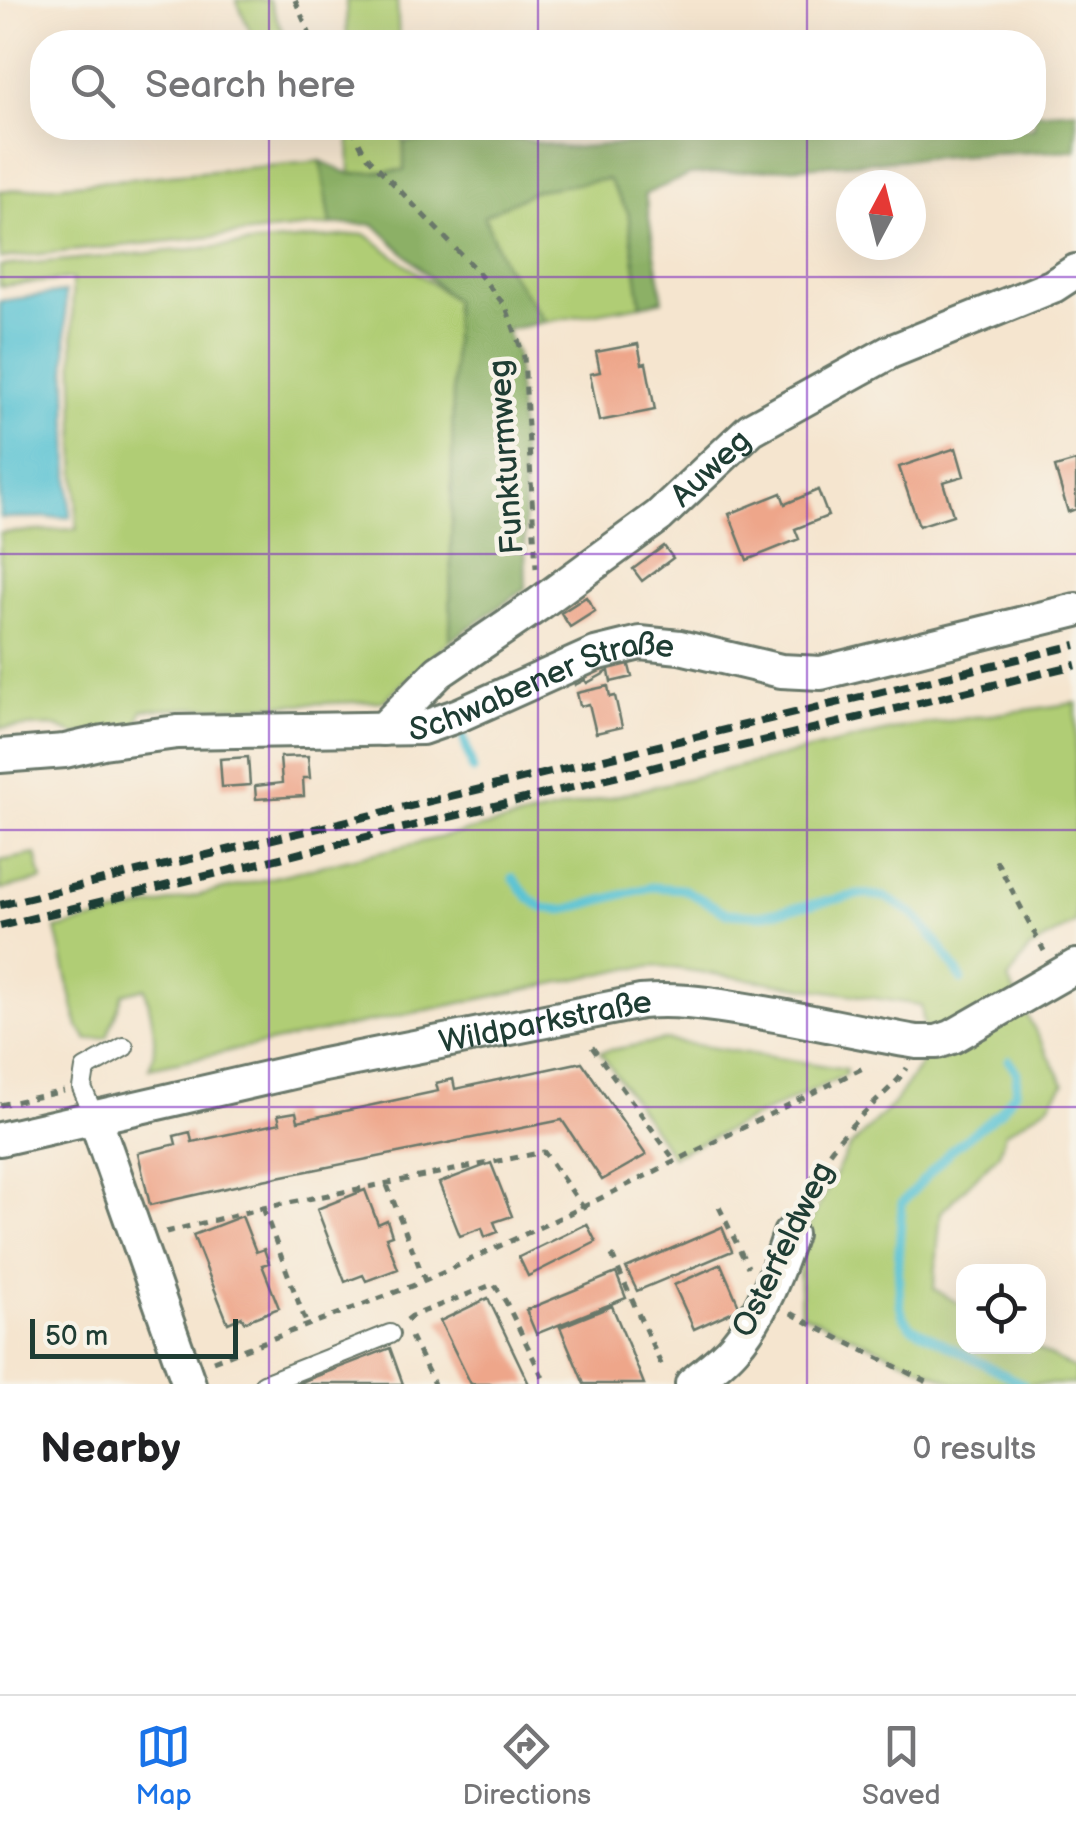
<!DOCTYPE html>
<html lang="en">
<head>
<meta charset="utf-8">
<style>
	body { margin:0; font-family:"Balsamiq Sans",sans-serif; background:#f6f6f6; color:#202124 }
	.controls { position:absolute; right:30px; bottom:30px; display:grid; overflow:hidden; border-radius:20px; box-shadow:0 10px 40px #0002 }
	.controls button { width:90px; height:90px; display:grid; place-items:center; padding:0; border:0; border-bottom:2px solid #e0e0e0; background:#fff; color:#202124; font:50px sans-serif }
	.compass { position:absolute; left:836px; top:170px; width:90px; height:90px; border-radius:50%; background:#fff; box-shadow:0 10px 40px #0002; rotate:7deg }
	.scale { position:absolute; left:30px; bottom:25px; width:208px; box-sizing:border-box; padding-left:10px; border:5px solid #1f3d34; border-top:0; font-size:28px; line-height:35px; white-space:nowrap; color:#1f3d34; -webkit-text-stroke:8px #f7f3e8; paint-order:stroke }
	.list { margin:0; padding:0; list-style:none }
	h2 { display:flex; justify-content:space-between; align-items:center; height:130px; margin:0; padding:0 40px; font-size:42px }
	h2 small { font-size:32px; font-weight:400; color:#757577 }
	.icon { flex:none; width:55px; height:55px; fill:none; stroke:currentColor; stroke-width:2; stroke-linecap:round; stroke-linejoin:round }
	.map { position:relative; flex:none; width:1076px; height:1384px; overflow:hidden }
	.search { position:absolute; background:#fff; box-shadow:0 10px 40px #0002; left:30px; right:30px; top:30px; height:110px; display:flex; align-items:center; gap:25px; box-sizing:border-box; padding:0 35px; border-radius:40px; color:#757577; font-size:38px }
	.sheet { height:310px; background:#fff }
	nav { display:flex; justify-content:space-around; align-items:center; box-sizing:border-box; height:140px; border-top:2px solid #e0e0e0; background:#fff; font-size:28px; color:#757577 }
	nav a { display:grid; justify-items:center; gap:5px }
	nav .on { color:#1a73e8 }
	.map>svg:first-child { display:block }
	.green { fill:#b0cd74; stroke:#688554; stroke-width:2.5 }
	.forest { fill:#8cb066; stroke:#56764d; stroke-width:2.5 }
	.water { fill:#58c2d3; stroke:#3c8084; stroke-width:2.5 }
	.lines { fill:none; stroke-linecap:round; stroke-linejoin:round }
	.stream { stroke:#58c2d3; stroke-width:9 }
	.building { fill:#eea68a }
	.service-casing { stroke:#6a786a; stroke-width:22 }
	.minor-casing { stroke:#6a786a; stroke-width:38 }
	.path { stroke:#6a786a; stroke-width:5; stroke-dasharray:8 8; stroke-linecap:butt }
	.service { stroke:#fff; stroke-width:18 }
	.minor { stroke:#fff; stroke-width:32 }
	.rail { stroke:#1f3d34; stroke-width:8; stroke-dasharray:15 8; stroke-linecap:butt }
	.grid { fill:none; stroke:#7b2cbf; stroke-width:2.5; stroke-opacity:0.55 }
	.labels { text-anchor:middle; stroke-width:9; stroke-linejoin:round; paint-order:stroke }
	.street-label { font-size:32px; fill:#1f3d34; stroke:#f7f3e8 }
</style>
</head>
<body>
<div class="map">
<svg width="1076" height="1384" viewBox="0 0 1076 1384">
	<rect width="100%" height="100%" fill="#f7f3e8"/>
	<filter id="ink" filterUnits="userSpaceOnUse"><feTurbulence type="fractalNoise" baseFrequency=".01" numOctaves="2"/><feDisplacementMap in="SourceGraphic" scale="20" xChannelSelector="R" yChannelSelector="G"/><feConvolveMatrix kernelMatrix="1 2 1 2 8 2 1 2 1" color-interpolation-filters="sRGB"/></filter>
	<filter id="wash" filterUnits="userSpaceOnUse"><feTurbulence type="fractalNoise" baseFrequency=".0048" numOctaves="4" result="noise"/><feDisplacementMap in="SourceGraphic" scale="40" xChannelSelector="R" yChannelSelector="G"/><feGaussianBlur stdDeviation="2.25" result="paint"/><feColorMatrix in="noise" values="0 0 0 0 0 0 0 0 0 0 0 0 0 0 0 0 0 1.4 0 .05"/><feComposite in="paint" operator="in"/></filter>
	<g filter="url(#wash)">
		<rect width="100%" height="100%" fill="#f5e5cf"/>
		<!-- green -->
		<path class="green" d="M236 0H269L287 42H255Z
			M346 0H397L399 42H347Z
			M349 128H403L405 170 350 174Z
			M321 161 331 225 0 258V191Z
			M608 179 628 212 641 305 546 322 504 264 484 216 537 190Z
			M365 234 454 300 450 641 383 701 142 710 137 728 76 735 54 726 0 728V533L77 529 72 279 0 286V266Z
			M1076 703V922L1029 949 1008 980 1064 1084 1048 1106 1005 1133 999 1154 941 1212 934 1289 963 1306 964 1346 1034 1347 1076 1370V1384H957L801 1313 799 1265 811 1221 849 1148 894 1103 928 1054 921 1005 660 966 624 969 149 1068C160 1044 151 1013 145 988L123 994 107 1037 88 1040 78 1027 56 929 905 727Z
			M36 854 42 880 0 890V861Z
			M665 1040 846 1069 845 1075 672 1156 600 1052Z"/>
		<!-- forest -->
		<path class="forest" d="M1076 110V150L965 155 689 175 645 194 663 300 641 305 628 212 608 179 537 190 484 216 504 264 546 322 506 330 516 353 524 502 526 588 450 641 454 301 374 224 331 225 321 161 350 174 404 170V142L501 135 567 148 841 128H1034V113Z"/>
		<!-- water -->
		<path class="water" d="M65 292 70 517 0 518V301Z"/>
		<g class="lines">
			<!-- stream -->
			<path class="stream" d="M460 726 473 770
				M513 878 528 897 543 908 564 910 651 887 683 889 727 913 760 915 862 894 885 897 912 913 938 943 962 980
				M1009 1060 1017 1073 1016 1091 1000 1112 950 1151 902 1203 898 1264 900 1304 903 1317 912 1327 1023 1384"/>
		</g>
		<g id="blocks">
			<!-- building -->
			<path class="building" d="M638 344 642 364 646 363 655 410 599 421 590 374 600 372 596 352Z
				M956 448 964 476 943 482 953 515 919 526 899 467Z
				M1076 461V509L1068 512 1055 467Z
				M818 490 828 516 795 529 799 539 747 560 729 514 781 493 785 504Z
				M664 546 673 558 642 581 633 569Z
				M586 597 595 611 570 627 561 613Z
				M626 654 632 677 611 682 609 671 587 683 585 680 575 685 573 679Z
				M608 686 610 697 615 696 622 727 596 733 589 704 580 706 577 693Z
				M308 756 310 778H303L304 796 256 799 255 786 282 783 280 757Z
				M248 757 250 785 222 787 220 759Z
				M582 1062 646 1155 602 1180 562 1120 253 1182 150 1205 138 1153 176 1144 174 1136 190 1132 192 1142 280 1123 278 1115 296 1112 298 1121 438 1091 436 1083 453 1079 455 1089Z
				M491 1163 512 1216 494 1222 498 1232 485 1237 482 1228 460 1236 439 1183Z
				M365 1190 378 1224 387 1220 392 1235 386 1237 398 1269 366 1281 363 1275 345 1282 317 1209Z
				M242 1216 256 1252 264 1249 269 1263 262 1265 279 1308 244 1322 242 1317 228 1323 193 1235Z
				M587 1224 596 1242 528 1276 519 1257Z
				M722 1227 732 1251 637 1291 626 1268Z
				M721 1264 740 1308 694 1329 674 1285Z
				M616 1273 626 1298 536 1334 526 1310Z
				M488 1298 529 1384H471L440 1321Z
				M612 1306 630 1349 644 1384H584L560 1327Z
				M390 1348 403 1384H296Z"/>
		</g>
	</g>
	<g filter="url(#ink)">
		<use href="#blocks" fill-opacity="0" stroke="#6a786a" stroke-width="2.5"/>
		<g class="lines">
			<defs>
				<path id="service" d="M95 1118 82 1088 85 1069 124 1047
					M264 1384 390 1334"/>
				<g id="minor">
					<path id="s1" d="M383 729 439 672 539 604 659 516 751 429 890 352 1053 286 1076 271"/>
					<path id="s2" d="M0 756 65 751 103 742 177 732 422 728 459 715 595 654 640 643 680 647 781 671 821 673 1076 610"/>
					<path d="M95 1118 189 1384"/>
					<path id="s3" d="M0 1139 319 1066 641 1002C673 999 703 1003 734 1008 796 1017 856 1032 917 1042H937L952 1037 1076 966"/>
					<path d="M692 1384C706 1372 722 1361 734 1347 761 1316 777 1273 790 1234"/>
				</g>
			</defs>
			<!-- service casing -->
			<use href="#service" class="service-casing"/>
			<!-- minor casing -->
			<use href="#minor" class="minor-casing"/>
			<!-- path -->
			<path class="path" d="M295 0 313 42
				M352 128 365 154 474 268 506 307 524 357 536 568
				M996 860 1044 951
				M592 1047 676 1162
				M0 1105 64 1091
				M387 1185 425 1281
				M719 1207 748 1267
				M263 1208 307 1325
				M799 1208C813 1168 838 1138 868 1109 878 1099 900 1080 907 1068
				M166 1232 263 1208 544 1152 583 1207
				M612 1255 664 1371
				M791 1313 812 1325 931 1384
				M407 1320 412 1316 494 1284 506 1302 546 1384
				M411 1337 434 1384
				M213 1361 425 1281 583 1207 867 1066"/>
			<!-- service -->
			<use href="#service" class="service"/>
			<!-- minor -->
			<use href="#minor" class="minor"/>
			<!-- rail -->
			<path class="rail" d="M0 905 1076 645
				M0 926 1076 665"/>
		</g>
	</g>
	<!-- grid -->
	<path class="grid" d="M269 0V42M538 0V42M807 0V42M269 128V1384M538 128V1384M807 128V1384M0 277H1076M0 554H1076M0 830H1076M0 1107H1076"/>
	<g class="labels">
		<!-- street labels -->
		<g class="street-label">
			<text transform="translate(505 457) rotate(-94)" y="11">Funkturmweg</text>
			<text dy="11" stroke="none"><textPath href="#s1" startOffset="420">Auweg</textPath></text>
			<text dy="11" stroke="none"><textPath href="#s2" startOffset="552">Schwabener Straße</textPath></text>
			<text dy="11" stroke="none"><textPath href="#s3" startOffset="558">Wildparkstraße</textPath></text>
			<text transform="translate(782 1249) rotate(-64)" y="11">Osterfeldweg</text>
		</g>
	</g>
</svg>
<div class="controls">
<button><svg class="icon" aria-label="locate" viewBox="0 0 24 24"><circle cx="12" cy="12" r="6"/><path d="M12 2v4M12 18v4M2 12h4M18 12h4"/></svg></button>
</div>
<svg class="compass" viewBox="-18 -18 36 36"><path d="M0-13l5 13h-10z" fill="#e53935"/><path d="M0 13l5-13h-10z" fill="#757577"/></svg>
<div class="scale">50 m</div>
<div class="search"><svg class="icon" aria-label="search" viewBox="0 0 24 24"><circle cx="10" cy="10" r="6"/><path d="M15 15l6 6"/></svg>Search here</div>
</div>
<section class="sheet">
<h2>Nearby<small>0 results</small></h2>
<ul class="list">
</ul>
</section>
<nav>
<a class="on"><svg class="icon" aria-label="map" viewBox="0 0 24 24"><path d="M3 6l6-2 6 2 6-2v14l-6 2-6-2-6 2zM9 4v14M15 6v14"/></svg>Map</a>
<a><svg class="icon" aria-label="directions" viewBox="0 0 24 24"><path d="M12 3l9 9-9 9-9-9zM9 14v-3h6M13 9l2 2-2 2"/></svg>Directions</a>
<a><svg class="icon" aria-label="saved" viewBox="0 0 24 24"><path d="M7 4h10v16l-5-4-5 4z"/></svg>Saved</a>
</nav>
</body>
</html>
